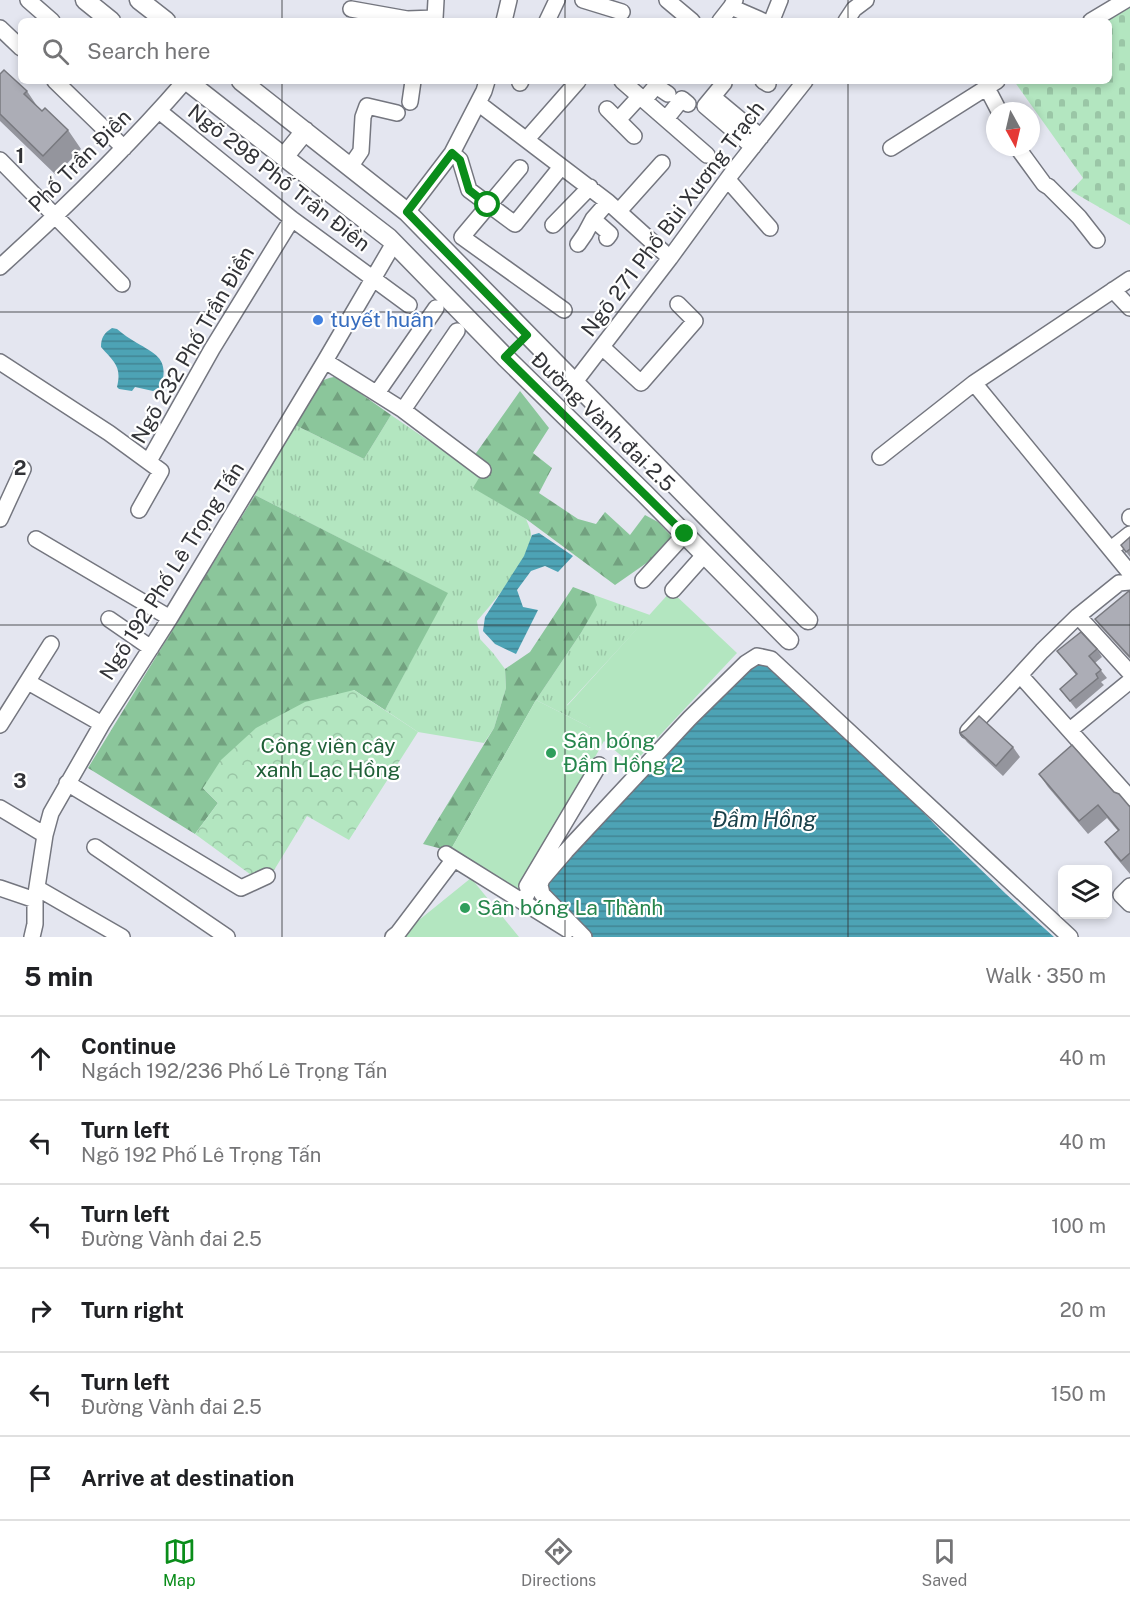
<!DOCTYPE html>
<html lang="en">
<head>
<meta charset="utf-8">
<style>
	body { margin:0; font-family:"Public Sans",sans-serif; background:#f6f6f6; color:#202124 }
	.controls { position:absolute; right:18px; bottom:18px; display:grid; overflow:hidden; border-radius:9px; box-shadow:0 3px 9px #0003 }
	.controls button { width:54px; height:54px; display:grid; place-items:center; padding:0; border:0; border-bottom:2px solid #e0e0e0; background:#fff; color:#202124; font:30px sans-serif }
	.compass { position:absolute; left:986px; top:102px; width:54px; height:54px; border-radius:50%; background:#fff; box-shadow:0 3px 9px #0003; rotate:172deg }
	.stop { position:absolute; width:18px; height:18px; margin:-14px; border:4px solid #0a8d1a; border-radius:50%; background:#fff }
	.stop.end { background:#0a8d1a; border-color:#fff; box-shadow:0 2px 6px #0008 }
	.list { margin:0; padding:0; list-style:none }
	h2 { display:flex; justify-content:space-between; align-items:center; height:78px; margin:0; padding:0 24px; font-size:26px }
	h2 small { font-size:20px; font-weight:400; color:#757577 }
	.list li { display:grid; grid-template-columns:39px 1fr auto; gap:18px; align-items:center; box-sizing:border-box; height:84px; padding:0 24px; border-top:2px solid #e0e0e0 }
	.list b { display:block; font-size:22px; white-space:nowrap }
	.list p { margin:0; font-size:20px; white-space:nowrap; color:#757577 }
	.list em { font-size:20px; font-style:normal; color:#757577 }
	.icon { flex:none; width:33px; height:33px; fill:none; stroke:currentColor; stroke-width:2; stroke-linecap:round; stroke-linejoin:round }
	.map { position:relative; flex:none; width:1130px; height:937px; overflow:hidden }
	.search { position:absolute; background:#fff; box-shadow:0 3px 9px #0003; left:18px; right:18px; top:18px; height:66px; display:flex; align-items:center; gap:15px; box-sizing:border-box; padding:0 21px; border-radius:9px; color:#757577; font-size:22px }
	.sheet { height:582px; background:#fff }
	nav { display:flex; justify-content:space-around; align-items:center; box-sizing:border-box; height:84px; border-top:2px solid #e0e0e0; background:#fff; font-size:16px; color:#757577 }
	nav a { display:grid; justify-items:center; gap:3px }
	nav .on { color:#0a8d1a }
	.map>svg:first-child { display:block }
	.grass { fill:url(#grass-tufts) }
	.forest { fill:url(#forest-firs) }
	.cemetery { fill:url(#cemetery-stones) }
	.park { fill:url(#park-crowns) }
	.pitch { fill:#b3e6c0 }
	.water { fill:url(#water-rules) }
	.lines { fill:none; stroke-linecap:round; stroke-linejoin:round }
	.minor-casing { stroke:#74767f; stroke-width:18 }
	.major-casing { stroke:#74767f; stroke-width:21 }
	.minor { stroke:#fff; stroke-width:15 }
	.major { stroke:#fff; stroke-width:18 }
	.wall { fill:#94959d }
	.building { fill:#acadb6; stroke:#78797f; stroke-width:1.5 }
	.route { stroke:#0a8d1a; stroke-width:8 }
	.grid { fill:none; stroke:#323337; stroke-width:1.5; stroke-opacity:0.55 }
	.shop-dot { fill:#3f7fe0; stroke:#fff; stroke-width:2 }
	.leisure-dot { fill:#2e9e5b; stroke:#fff; stroke-width:2 }
	.labels { text-anchor:middle; stroke-width:4.5; stroke-linejoin:round; paint-order:stroke }
	.street-label { font-size:21px; fill:#323337; stroke:#fff }
	.shop-label { font-size:21px; fill:#366cbe; stroke:#fff; text-anchor:start }
	.leisure-label { font-size:21px; fill:#27864d; stroke:#fff; text-anchor:start }
	.park-label { font-size:21px; fill:#1f5f37; stroke:#fff }
	.water-label { font-size:22px; font-style:italic; fill:#194049; stroke:#fff }
	.grid-label { font-size:20px; text-anchor:middle; font-weight:bold; fill:#323337; stroke:#fff; stroke-width:4.5; stroke-linejoin:round; paint-order:stroke }
</style>
</head>
<body>
<div class="map">
<svg width="1130" height="937" viewBox="0 0 1130 937">
	<defs>
		<pattern id="grass-tufts" width="24" height="20" patternUnits="userSpaceOnUse" patternTransform="scale(1.5)"><rect width="24" height="20" fill="#b3e6c0"/><path d="M3 7l-1-3M5 7V3M7 7l1-3M15 17l-1-3M17 17v-4M19 17l1-3" fill="none" stroke="#9ac6a6"/></pattern>
		<pattern id="forest-firs" width="22" height="20" patternUnits="userSpaceOnUse" patternTransform="scale(1.5)"><rect width="22" height="20" fill="#8bc69b"/><path d="M5 1l3.5 6h-7zM16 11l3.5 6h-7z" fill="#72a17f"/></pattern>
		<pattern id="cemetery-stones" width="16" height="16" patternUnits="userSpaceOnUse" patternTransform="scale(1.5)"><rect width="16" height="16" fill="#b3e6c0"/><path d="M2 7V4a2 2 0 0 1 4 0v3zM10 15v-3a2 2 0 0 1 4 0v3z" fill="#9ac6a6"/></pattern>
		<pattern id="park-crowns" width="20" height="18" patternUnits="userSpaceOnUse" patternTransform="scale(1.5)"><rect width="20" height="18" fill="#b3e6c0"/><path d="M2 6a3 3 0 1 1 6 0M12 15a3 3 0 1 1 6 0" fill="none" stroke="#9ac6a6"/></pattern>
		<pattern id="water-rules" width="6" height="5" patternUnits="userSpaceOnUse" patternTransform="scale(1.5)"><rect width="6" height="5" fill="#4da3b5"/><path d="M0 2.5h6" fill="none" stroke="#418594"/></pattern>
	</defs>
	<rect width="100%" height="100%" fill="#e4e6f0"/>
	<!-- grass -->
	<path class="grass" d="M391 415 480 476 474 488 526 519C528 524 532 532 531 537 527 563 494 601 477 621L480 639 493 653 505 669 506 688 494 728 484 743 418 732 385 710 447 593 255 495 293 424 364 459Z
		M594 595 650 615 567 705 593 729 536 700 581 633 596 605Z"/>
	<!-- forest -->
	<path class="forest" d="M334 377 340 379 391 415 364 459 293 424C303 407 312 379 334 377Z
		M520 391 549 428 533 453 552 468 539 493 578 519 596 524 605 512 630 535 645 515 658 522 674 539 648 562 615 585 526 519 473 488 480 476 490 465 474 456Z
		M255 495 448 593 385 710 354 690 203 788 218 803 195 834 88 768Z
		M573 587 594 595 597 605 581 633 536 700 450 851 423 844 494 728 506 688 505 669 530 652Z"/>
	<!-- cemetery -->
	<path class="cemetery" d="M1130 3V225L1071 191 1083 178 1014 81H1109V21H1099Z"/>
	<!-- park -->
	<path class="park" d="M354 690 418 732 349 840 307 816 265 885 195 834 218 803 203 788 221 760 256 728 305 702Z"/>
	<!-- pitch -->
	<path class="pitch" d="M671 591 737 653 632 765 604 741 519 892 450 851 536 700 591 728 567 706Z
		M471 878 519 937H398Z"/>
	<!-- water -->
	<path class="water" d="M112 328 117 329C123 334 130 339 137 343 158 355 169 360 161 387L153 391 135 387 132 391 119 389 117 387C122 366 114 362 101 347 101 338 104 333 112 328Z
		M539 533 573 556 558 572 545 566 531 571 517 590 523 607 538 610 516 654 495 644 483 631 485 617 524 556 532 535Z
		M761 663 768 664 898 786 943 833 1006 894 1054 937H588L552 901 545 881 748 665Z"/>
	<g class="lines">
		<defs>
			<path id="minor" d="M28 0 52 21
				M583 0 622 12
				M667 0 692 21
				M731 7 763 21
				M351 9 407 19 435 18 436 0
				M772 20 780 0
				M504 21 509 0
				M547 21 557 0
				M720 21 731 7 735 0
				M846 21 854 9 866 0
				M1091 21 1126 0
				M0 28 21 48
				M55 81 124 148
				M622 81 707 155
				M721 81 724 83 705 106 753 147
				M763 81 768 84
				M520 83 521 81
				M987 88 999 111
				M713 97 761 137
				M644 100 656 86 668 94
				M410 102 413 81
				M478 103 608 202 670 258
				M607 109 634 136
				M159 111 292 219 409 305
				M666 119 682 99 688 104
				M618 120 640 96
				M527 139 578 81
				M1017 147 1044 184 1049 187 1079 217 1097 240
				M891 148 997 81
				M452 153 460 160 469 190 515 224 561 167
				M0 160 122 284
				M350 167 361 151 363 117 367 106 397 113
				M520 168 462 237 564 310
				M728 180 770 228
				M619 211 662 163
				M407 212 452 153 484 91 487 81
				M593 219 610 234 607 238
				M553 225 590 187
				M578 244 585 234 593 219 608 202
				M0 267C65 208 128 147 185 81
				M1113 290 1130 308
				M602 347 641 383 695 321 678 304
				M325 361 403 410 483 470
				M0 362 109 433 161 471 139 510
				M574 383 670 258 732 173 805 81
				M974 383 1130 573
				M377 393 436 308
				M403 410 457 331
				M880 457 974 383 1130 279
				M149 461 212 349 292 219
				M1130 517V518
				M0 519 23 469
				M36 539 170 618
				M1111 549 1130 534
				M643 580 685 534
				M1130 582 1119 583 1078 616 1042 651 1020 675 1130 798
				M673 590 705 554
				M1078 616 1130 673
				M109 619 151 648
				M28 682 102 724
				M0 725 51 644
				M1070 730 1130 681
				M968 731 1020 675
				M67 783 241 888 267 876
				M0 808 45 835
				M95 847 227 937
				M446 854 568 930
				M1130 886 1121 895 1130 904
				M0 888 35 900
				M37 888 122 937
				M523 901 530 889 527 886 599 765
				M32 937 35 924V900L45 835 51 813 102 724 170 618 325 361 394 243
				M393 937 398 933 454 859
				M584 937 542 894 540 885 542 879 566 851 690 718 746 663 757 656 771 659 1070 937"/>
			<path id="major" d="M85 0 111 21
				M139 0 166 21
				M187 81 284 157 389 238 505 357 644 493 789 640
				M241 81 407 212 808 620
				M284 157 305 131"/>
		</defs>
		<!-- minor casing -->
		<use href="#minor" class="minor-casing"/>
		<!-- major casing -->
		<use href="#major" class="major-casing"/>
		<!-- minor -->
		<use href="#minor" class="minor"/>
		<!-- major -->
		<use href="#major" class="major"/>
	</g>
	<!-- wall -->
	<path class="wall" d="M0 74 27 91 37 106 42 111 68 130 81 149 56 175 0 121Z
		M1130 537V557L1121 545Z
		M1130 593V659L1100 626 1095 619Z
		M1097 649 1102 657 1095 663 1107 678 1101 682 1104 685 1076 709 1060 689 1076 675 1057 651Z
		M960 733 1013 747 1020 757 1003 776 967 742Z
		M1039 774 1114 792 1130 807V874L1114 855 1105 842 1118 831 1107 818 1088 834 1048 787Z"/>
	<!-- building -->
	<path class="building" d="M4 70 27 91 24 94 42 111 45 108 68 130 43 156 0 114V74Z
		M1130 537V549L1126 552 1121 545Z
		M1129 591 1130 593V657L1095 619Z
		M1081 632 1097 649 1089 656 1101 670 1096 674 1098 678 1070 701 1060 689 1077 674 1057 651Z
		M979 716 1013 747 996 766 960 733 966 730Z
		M1072 745 1114 792 1119 794 1130 807V853L1121 861 1105 842 1119 830 1098 805 1079 821 1039 774Z"/>
	<g class="lines">
		<!-- route -->
		<path class="route" d="M488 205 469 190 460 160 452 153 407 212 527 335 505 357 685 534"/>
	</g>
	<!-- grid -->
	<path class="grid" d="M282 0V21M565 0V21M848 0V21M282 81V937M565 81V937M848 81V937M0 312H1130M0 625H1130"/>
	<!-- markers -->
	<circle class="shop-dot" cx="318" cy="320" r="6"/>
	<g class="leisure-dot">
		<circle cx="551" cy="753" r="6"/>
		<circle cx="465" cy="908" r="6"/>
	</g>
	<g class="labels">
		<!-- street labels -->
		<g class="street-label">
			<text transform="translate(80 161) rotate(-45)" y="7">Phố Trần Điền</text>
			<text transform="translate(279 178) rotate(38)" y="7">Ngõ 298 Phố Trần Điền</text>
			<text transform="translate(673 219) rotate(-53)" y="7">Ngõ 271 Phố Bùi Xương Trạch</text>
			<text transform="translate(193 345) rotate(-60)" y="7">Ngõ 232 Phố Trần Điền</text>
			<text transform="translate(603 422) rotate(44)" y="7">Đường Vành đai 2.5</text>
			<text transform="translate(172 571) rotate(-58)" y="7">Ngõ 192 Phố Lê Trọng Tấn</text>
		</g>
		<!-- shop labels -->
		<g class="shop-label">
			<text x="330" y="327">tuyết huân</text>
		</g>
		<!-- leisure labels -->
		<g class="leisure-label">
			<text x="563" y="748">Sân bóng<tspan x="563" dy="24">Đầm Hồng 2</tspan></text>
			<text x="477" y="915">Sân bóng La Thành</text>
		</g>
		<!-- park labels -->
		<g class="park-label">
			<text x="328" y="753">Công viên cây<tspan x="328" dy="24">xanh Lạc Hồng</tspan></text>
		</g>
		<!-- water labels -->
		<g class="water-label">
			<text x="764" y="827">Đầm Hồng</text>
		</g>
	</g>
	<g class="grid-label">
		<text x="20" y="163">1</text>
		<text x="20" y="475">2</text>
		<text x="20" y="788">3</text>
	</g>
</svg>
<div class="controls">
<button><svg class="icon" aria-label="layers" viewBox="0 0 24 24"><path d="M12 4l9 5-9 5-9-5zM3 14l9 5 9-5"/></svg></button>
</div>
<svg class="compass" viewBox="-18 -18 36 36"><path d="M0-13l5 13h-10z" fill="#e53935"/><path d="M0 13l5-13h-10z" fill="#757577"/></svg>
<div class="stop" style="left:488px;top:205px"></div>
<div class="stop end" style="left:685px;top:534px"></div>
<div class="search"><svg class="icon" aria-label="search" viewBox="0 0 24 24"><circle cx="10" cy="10" r="6"/><path d="M15 15l6 6"/></svg>Search here</div>
</div>
<section class="sheet">
<h2>5 min<small>Walk · 350 m</small></h2>
<ul class="list">
<li><svg class="icon" aria-label="ahead" viewBox="0 0 24 24"><path d="M12 20V5M6 11l6-6 6 6"/></svg><div><b>Continue</b><p>Ngách 192/236 Phố Lê Trọng Tấn</p></div><em>40 m</em></li>
<li><svg class="icon" aria-label="left" viewBox="0 0 24 24"><path d="M17 20v-9H6M10 6l-5 5 5 5"/></svg><div><b>Turn left</b><p>Ngõ 192 Phố Lê Trọng Tấn</p></div><em>40 m</em></li>
<li><svg class="icon" aria-label="left" viewBox="0 0 24 24"><path d="M17 20v-9H6M10 6l-5 5 5 5"/></svg><div><b>Turn left</b><p>Đường Vành đai 2.5</p></div><em>100 m</em></li>
<li><svg class="icon" aria-label="right" viewBox="0 0 24 24"><path d="M7 20v-9h11M14 6l5 5-5 5"/></svg><div><b>Turn right</b></div><em>20 m</em></li>
<li><svg class="icon" aria-label="left" viewBox="0 0 24 24"><path d="M17 20v-9H6M10 6l-5 5 5 5"/></svg><div><b>Turn left</b><p>Đường Vành đai 2.5</p></div><em>150 m</em></li>
<li><svg class="icon" aria-label="arrive" viewBox="0 0 24 24"><path d="M6 21V4h12l-3 4 3 4H6"/></svg><div><b>Arrive at destination</b></div></li>
</ul>
</section>
<nav>
<a class="on"><svg class="icon" aria-label="map" viewBox="0 0 24 24"><path d="M3 6l6-2 6 2 6-2v14l-6 2-6-2-6 2zM9 4v14M15 6v14"/></svg>Map</a>
<a><svg class="icon" aria-label="directions" viewBox="0 0 24 24"><path d="M12 3l9 9-9 9-9-9zM9 14v-3h6M13 9l2 2-2 2"/></svg>Directions</a>
<a><svg class="icon" aria-label="saved" viewBox="0 0 24 24"><path d="M7 4h10v16l-5-4-5 4z"/></svg>Saved</a>
</nav>
</body>
</html>
